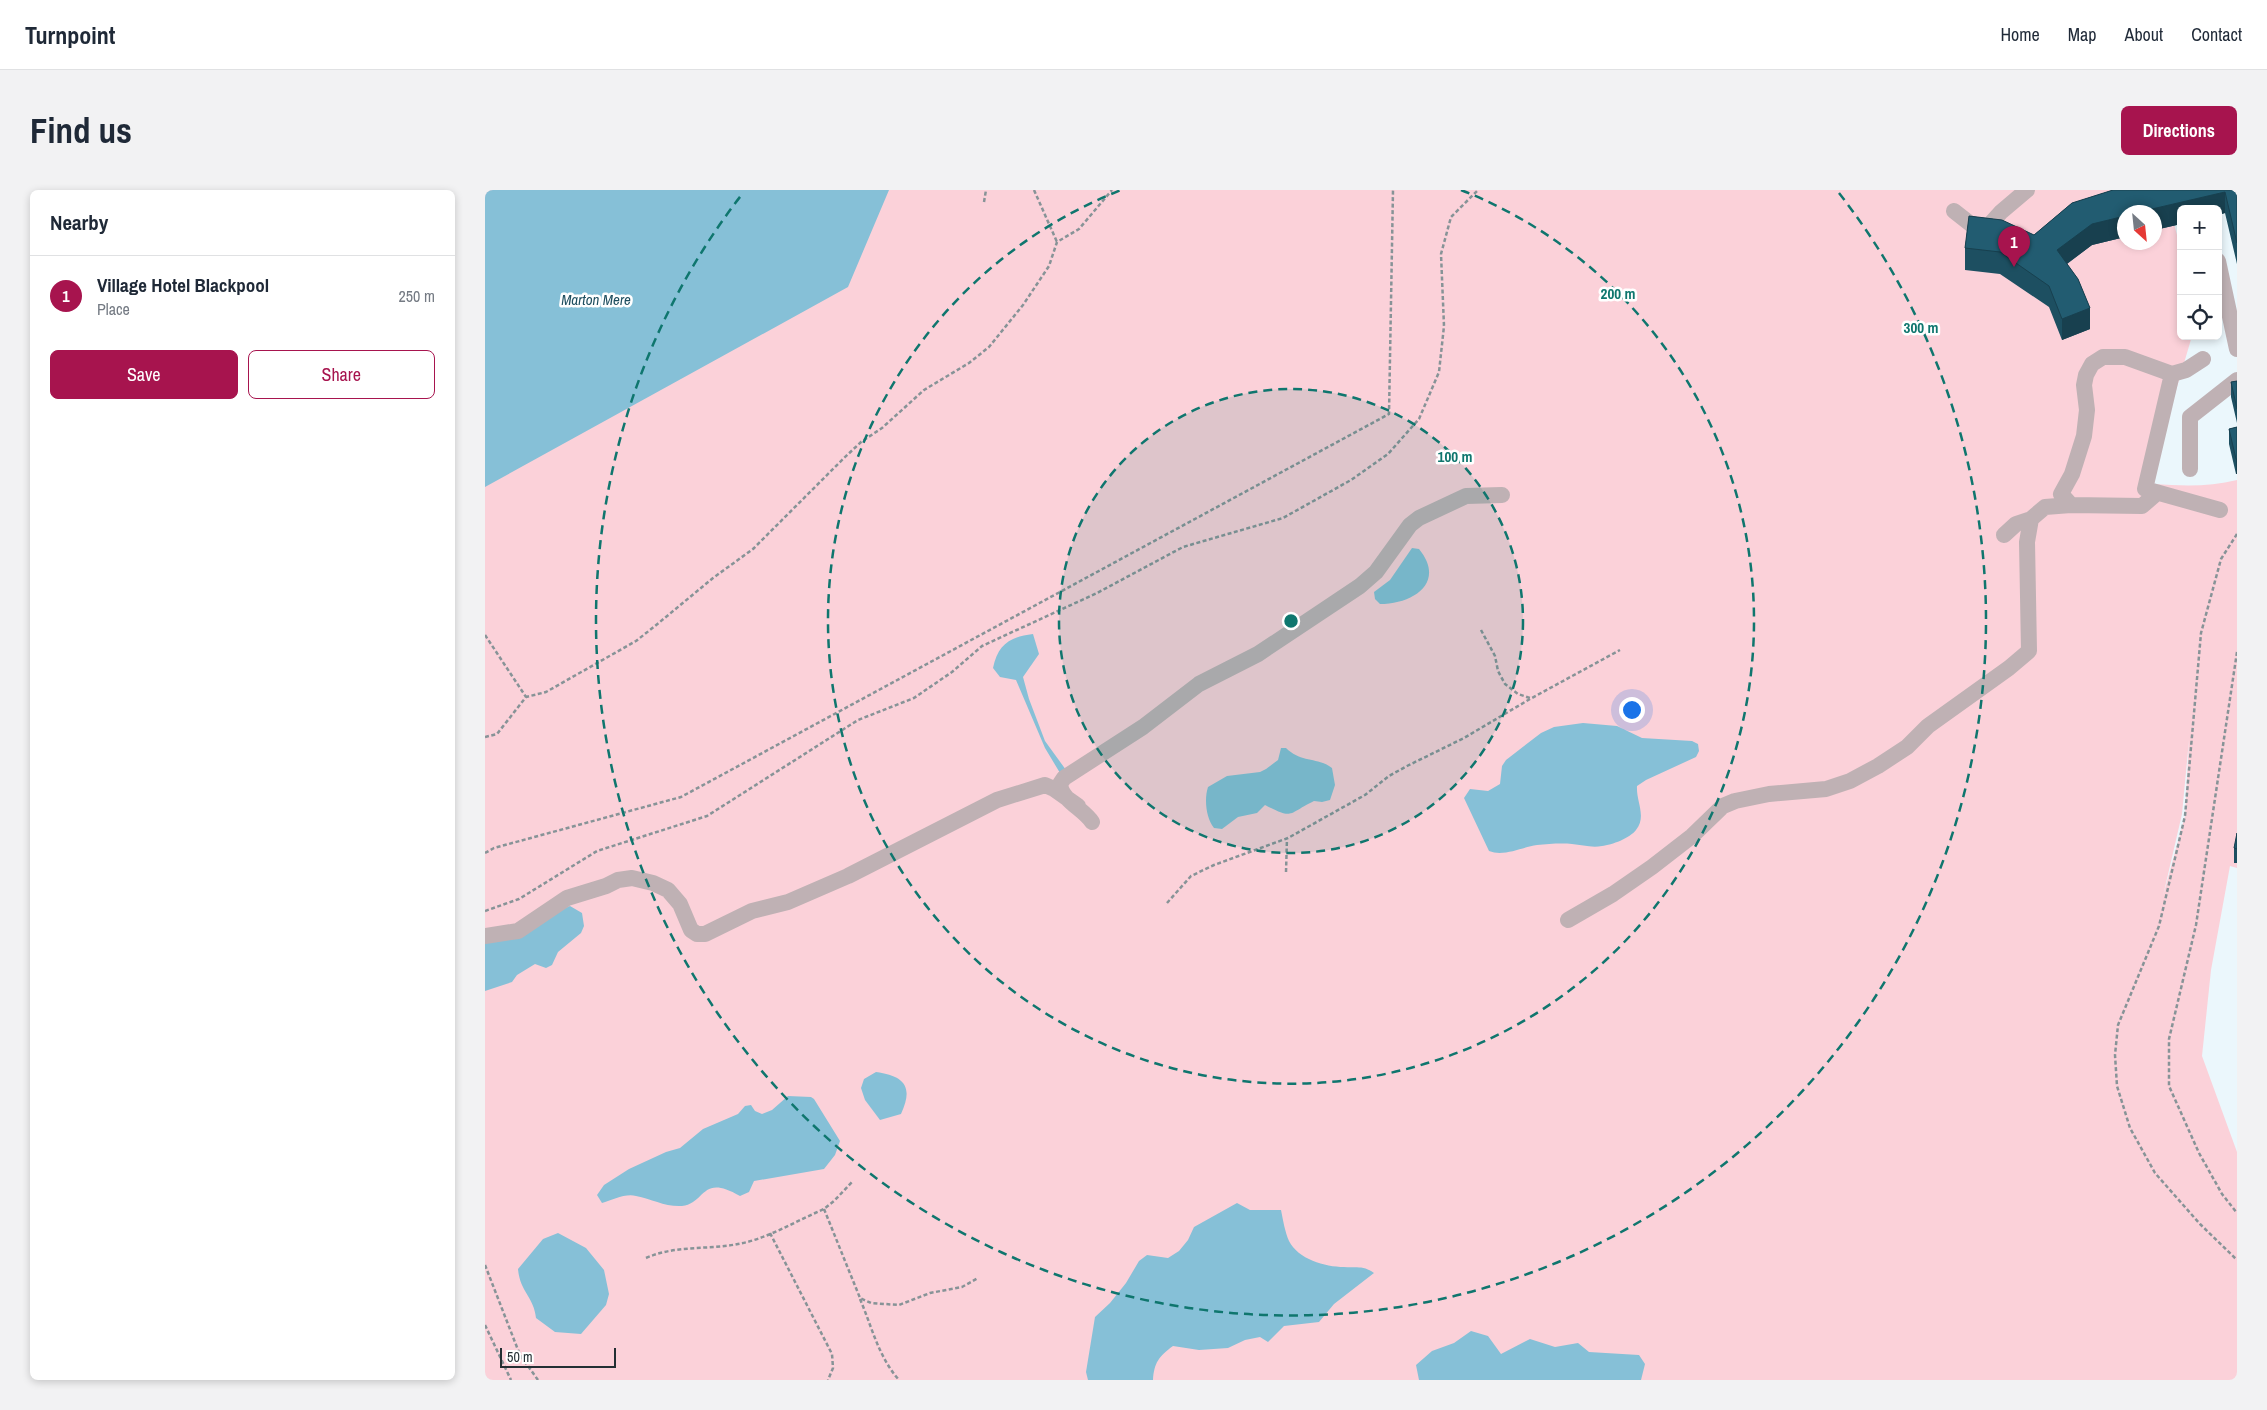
<!DOCTYPE html>
<html lang="en">
<head>
<meta charset="utf-8">
<style>
	body { margin:0; font-family:"Archivo Narrow",sans-serif; background:#f2f2f3; color:#1f2937 }
	.controls { position:absolute; right:15px; top:15px; display:grid; overflow:hidden; border-radius:8px; box-shadow:0 2px 8px #0003 }
	.controls button { width:45px; height:45px; display:grid; place-items:center; padding:0; border:0; border-bottom:1px solid #e0e1e3; background:#fff; color:#1f2937; font:25px sans-serif }
	.compass { position:absolute; left:1632px; top:15px; width:45px; height:45px; border-radius:50%; background:#fff; box-shadow:0 2px 8px #0003; rotate:153deg }
	.scale { position:absolute; left:15px; bottom:12px; width:116px; box-sizing:border-box; padding-left:5px; border:2px solid #232f33; border-top:0; font-size:14px; line-height:18px; white-space:nowrap; color:#232f33; -webkit-text-stroke:4px #fff; paint-order:stroke }
	.you { position:absolute; left:1146px; top:519px; width:18px; height:18px; margin:-12px; border:4px solid #fff; border-radius:50%; background:#1a73e8; box-shadow:0 0 0 8px #1a73e833 }
	.badge { display:grid; place-items:center; width:32px; height:32px; border-radius:50%; background:#a7144e; color:#fff; font-size:16px; font-weight:700 }
	.pin { position:absolute; translate:-50% -41px; filter:drop-shadow(0 1px 2px #0008) }
	.pin::after { content:''; position:absolute; top:26px; width:18px; height:15px; background:inherit; clip-path:polygon(0 0,100% 0,50% 100%) }
	.list { margin:0; padding:0; list-style:none }
	h2 { display:flex; justify-content:space-between; align-items:center; height:65px; margin:0; padding:0 20px; font-size:21px }
	h2 small { font-size:16px; font-weight:400; color:#747a83 }
	.list li { display:grid; grid-template-columns:32px 1fr auto; gap:15px; align-items:center; box-sizing:border-box; height:80px; padding:0 20px; border-top:1px solid #e0e1e3 }
	.list b { display:block; font-size:19px; white-space:nowrap }
	.list p { margin:0; font-size:16px; white-space:nowrap; color:#747a83 }
	.list em { font-size:16px; font-style:normal; color:#747a83 }
	.actions { display:flex; gap:10px; padding:15px 20px }
	.actions a { flex:1; padding:11px 0; border:1px solid #a7144e; border-radius:8px; text-align:center; font-size:18px; color:#a7144e }
	.actions .main { background:#a7144e; color:#fff }
	.icon { flex:none; width:28px; height:28px; fill:none; stroke:currentColor; stroke-width:2; stroke-linecap:round; stroke-linejoin:round }
	.map { position:relative; flex:none; width:1752px; height:1190px; overflow:hidden; border-radius:8px }
	header { display:flex; align-items:center; gap:30px; box-sizing:border-box; height:70px; padding:0 25px; background:#fff; border-bottom:1px solid #e0e1e3 }
	header strong { font-size:24px }
	nav { display:flex; gap:28px; margin-inline-start:auto; font-size:18px }
	.intro { display:flex; align-items:center; justify-content:space-between; box-sizing:border-box; height:120px; padding:0 30px }
	h1 { margin:0; font-size:35px }
	.button { padding:12px 22px; border-radius:8px; background:#a7144e; color:#fff; font-size:18px; font-weight:700 }
	main { display:flex; gap:30px; padding:0 30px }
	aside { flex:1; background:#fff; border-radius:8px; box-shadow:0 2px 8px #0003 }
	.map>svg:first-child { display:block }
	.green { fill:#fbd1d9; fill-rule:evenodd }
	.water { fill:#86c0d7 }
	.lines { fill:none; stroke-linecap:round; stroke-linejoin:round }
	.path { stroke:#879397; stroke-width:2.5; stroke-dasharray:4 2.5; stroke-linecap:butt }
	.minor { stroke:#bfb1b4; stroke-width:16 }
	.wall { fill:#1d4f61 }
	.shaded-wall { fill:#18404f }
	.building { fill:#225c71; stroke:#18404f }
	.ring { fill:none; stroke:#0f766e; stroke-width:2.5; stroke-dasharray:9 6 }
	.labels { text-anchor:middle; stroke-width:5; stroke-linejoin:round; paint-order:stroke }
	.water-label { font-size:15px; font-style:italic; fill:#1e4e5f; stroke:#fff }
	.centre { fill:#0f766e; stroke:#fff; stroke-width:2.5 }
	.ring-label { font-size:15px; text-anchor:middle; font-weight:bold; fill:#0f766e; stroke:#fff; stroke-width:5; stroke-linejoin:round; paint-order:stroke }
</style>
</head>
<body>
<header>
<strong>Turnpoint</strong>
<nav><a>Home</a><a>Map</a><a>About</a><a>Contact</a></nav>
</header>
<div class="intro"><h1>Find us</h1><a class="button">Directions</a></div>
<main>
<aside>
<h2>Nearby<small></small></h2>
<ul class="list">
<li><span class="badge">1</span><div><b>Village Hotel Blackpool</b><p>Place</p></div><em>250 m</em></li>
</ul>
<div class="actions"><a class="main">Save</a><a>Share</a></div>
</aside>
<div class="map">
<svg width="1752" height="1190" viewBox="0 0 1752 1190">
	<rect width="100%" height="100%" fill="#ebf7fc"/>
	<!-- green -->
	<path class="green" d="M0 0H1680L1696 60V146H1707L1684 224 1669 294C1697 296 1725 297 1752 290V678L1745 676 1726 780 1717 866 1752 962V1190H0ZM1640 22H1670V52H1640ZM1704 550 1700 626 1678 706 1697 624Z"/>
	<!-- water -->
	<path class="water" d="M0 0H404L363 97 0 297Z
		M927 358 934 359C961 392 929 414 895 414L890 409 889 402 905 390Z
		M548 444 554 464 538 487 544 509 560 551 581 580 575 583 560 558 531 490 515 487 508 478C513 455 524 447 548 444Z
		M1098 533 1132 536 1157 548 1207 551 1213 554 1214 561 1211 567 1161 590 1152 596C1151 612 1162 626 1151 640 1145 648 1127 655 1117 656 1107 658 1097 655 1087 654 1076 653 1063 654 1052 655 1037 657 1019 667 1004 661L979 608 985 599 1003 601 1015 594 1017 576 1021 570 1056 543 1069 537Z
		M796 558H801C816 573 833 567 847 578L850 595 845 610 837 612 829 611C802 624 809 630 780 615L772 623 753 627 737 639 729 638C721 628 719 609 723 597L742 586 775 582 781 579 793 570Z
		M85 716 97 723 99 736 96 743 73 762 67 775 61 778 50 774 32 785 27 792 0 801V752Z
		M391 882C419 886 429 896 416 924L395 930 380 910 376 898 379 889Z
		M303 906 326 907 329 909 355 951 350 965 339 979 269 991 264 1002 255 1006C216 983 221 1013 197 1016 180 1017 167 1009 151 1006 141 1003 127 1010 117 1013L112 1005 119 995 144 979 181 962 195 958 218 939 253 924 260 916 266 915 270 921 277 924 287 920Z
		M752 1013 765 1020H796C798 1030 800 1042 804 1051 813 1069 840 1077 859 1077 871 1078 878 1075 889 1083L849 1114 834 1132 799 1136 783 1152 775 1147 760 1150 743 1158 714 1160 688 1156C674 1166 669 1173 668 1190H603L601 1182 610 1127 625 1113 641 1093 654 1071 662 1065 683 1068 694 1061 703 1050 709 1037Z
		M73 1043 101 1058 119 1080 124 1104 121 1115 96 1144 70 1142 51 1128C49 1107 35 1102 33 1079L58 1049Z
		M986 1141 1003 1146 1016 1164 1045 1149 1070 1157 1093 1153 1104 1162 1154 1165 1160 1174 1156 1190H934L931 1175 947 1161 969 1153Z"/>
	<g class="lines">
		<!-- path -->
		<path class="path" d="M549 0 572 52
			M499 12 501 0
			M1752 344 1736 369 1716 443 1700 626 1674 736 1633 835 1630 865 1632 896 1645 938 1670 983 1715 1034 1752 1070
			M996 440 1010 466 1013 481 1020 494 1033 504 1045 508
			M0 445 41 507
			M1752 462 1711 735 1684 849V896L1714 963 1737 1004 1752 1023
			M0 547 12 544 41 507 61 502 151 451 170 436 228 388 268 359 358 269 376 252 397 238 439 200 484 173 504 157 538 115 564 76 572 52 594 39 627 0
			M0 663 9 658 196 607 904 224 908 0
			M801 682 802 648
			M682 713 706 686 729 675 803 648 880 605 904 586 922 576 979 548 1045 509 1135 460
			M0 721 34 709 112 661 222 626 373 530 429 508 467 482 497 456 612 403 698 357 798 328 866 290 903 264 934 229 954 182 959 136 956 64 966 27 993 0
			M339 1019 375 1108 386 1113 414 1115 445 1103 477 1097 493 1088
			M285 1043 347 1164 348 1178 343 1190
			M161 1068C190 1055 222 1060 253 1054 282 1049 311 1031 339 1019L349 1011 367 992
			M0 1075 35 1165 53 1190
			M375 1109C387 1137 393 1166 414 1190
			M0 1135 26 1190"/>
		<!-- minor -->
		<path class="minor" d="M1469 21 1497 43 1516 22 1542 0
			M1733 71 1752 159
			M1687 184 1660 299 1735 320
			M1705 279V227L1752 190
			M1586 315 1576 304 1587 284 1599 246 1602 220 1599 195 1601 185 1607 174 1618 167H1640L1687 184 1701 180 1718 169
			M1519 345 1531 334 1546 329
			M607 632C600 620 576 610 575 594L579 588 658 537 714 494 773 464 875 396 891 382 925 335 934 328 981 306 1017 305
			M1083 730 1128 704 1167 677 1207 646 1238 616 1250 611 1284 604 1341 599 1365 591 1393 576 1422 557 1443 536 1524 478 1544 461 1542 352 1546 329 1560 317 1586 315 1657 316 1672 303
			M0 746 33 741 82 708 121 696 133 690 147 688 168 693 183 700 195 714 206 740 212 744H220L267 721 303 712 363 686 512 610 560 595 569 599 593 616"/>
	</g>
	<!-- wall -->
	<path class="wall" d="M1628 0H1752V74L1740 23 1733 25V19H1696V34L1670 40V22H1640V47L1607 55 1582 74 1593 89 1605 118V139L1577 150 1564 117 1515 84 1480 80V58L1484 26 1517 30 1549 45 1587 13Z
		M1752 191V233L1746 207V192Z
		M1752 237V284H1751L1744 254V239Z
		M1752 643V673H1749V658Z"/>
	<!-- shaded-wall -->
	<path class="shaded-wall" d="M1740 2V23L1733 25V19H1696V34L1670 40V22H1654Z
		M1640 26V47L1607 55 1572 81V60L1607 34Z
		M1605 118V139L1577 150V129Z
		M1751 269H1752V284H1751Z"/>
	<!-- building -->
	<path class="building" d="M1628 0H1752V53L1740 2 1654 22H1640V26L1607 34 1572 60 1593 89 1605 118 1577 129 1564 96 1515 62 1480 58 1484 26 1517 30 1549 45 1587 13Z
		M1752 191V219L1746 192Z
		M1752 237V269H1751L1744 239Z
		M1752 643V659L1749 658Z"/>
	<!-- distance rings -->
	<circle cx="806" cy="431" r="232" fill="#0f766e" fill-opacity=".12"/>
	<g class="ring">
		<circle cx="806" cy="431" r="232"/>
		<path d="M976 0A463 463 0 1 1 636 0"/>
		<path d="M1354 3A695 695 0 1 1 258 3"/>
	</g>
	<g class="labels">
		<!-- water labels -->
		<g class="water-label">
			<text x="111" y="115">Marton Mere</text>
		</g>
	</g>
	<circle cx="806" cy="431" r="8" class="centre"/>
	<g class="ring-label">
		<text x="1133" y="109">200 m</text>
		<text x="1436" y="143">300 m</text>
		<text x="970" y="272">100 m</text>
	</g>
</svg>
<div class="controls">
<button>+</button>
<button>−</button>
<button><svg class="icon" aria-label="locate" viewBox="0 0 24 24"><circle cx="12" cy="12" r="6"/><path d="M12 2v4M12 18v4M2 12h4M18 12h4"/></svg></button>
</div>
<svg class="compass" viewBox="-18 -18 36 36"><path d="M0-13l5 13h-10z" fill="#e53935"/><path d="M0 13l5-13h-10z" fill="#747a83"/></svg>
<div class="scale">50 m</div>
<div class="you"></div>
<div class="pin badge" style="left:1529px;top:77px">1</div>
</div>
</main>
</body>
</html>
